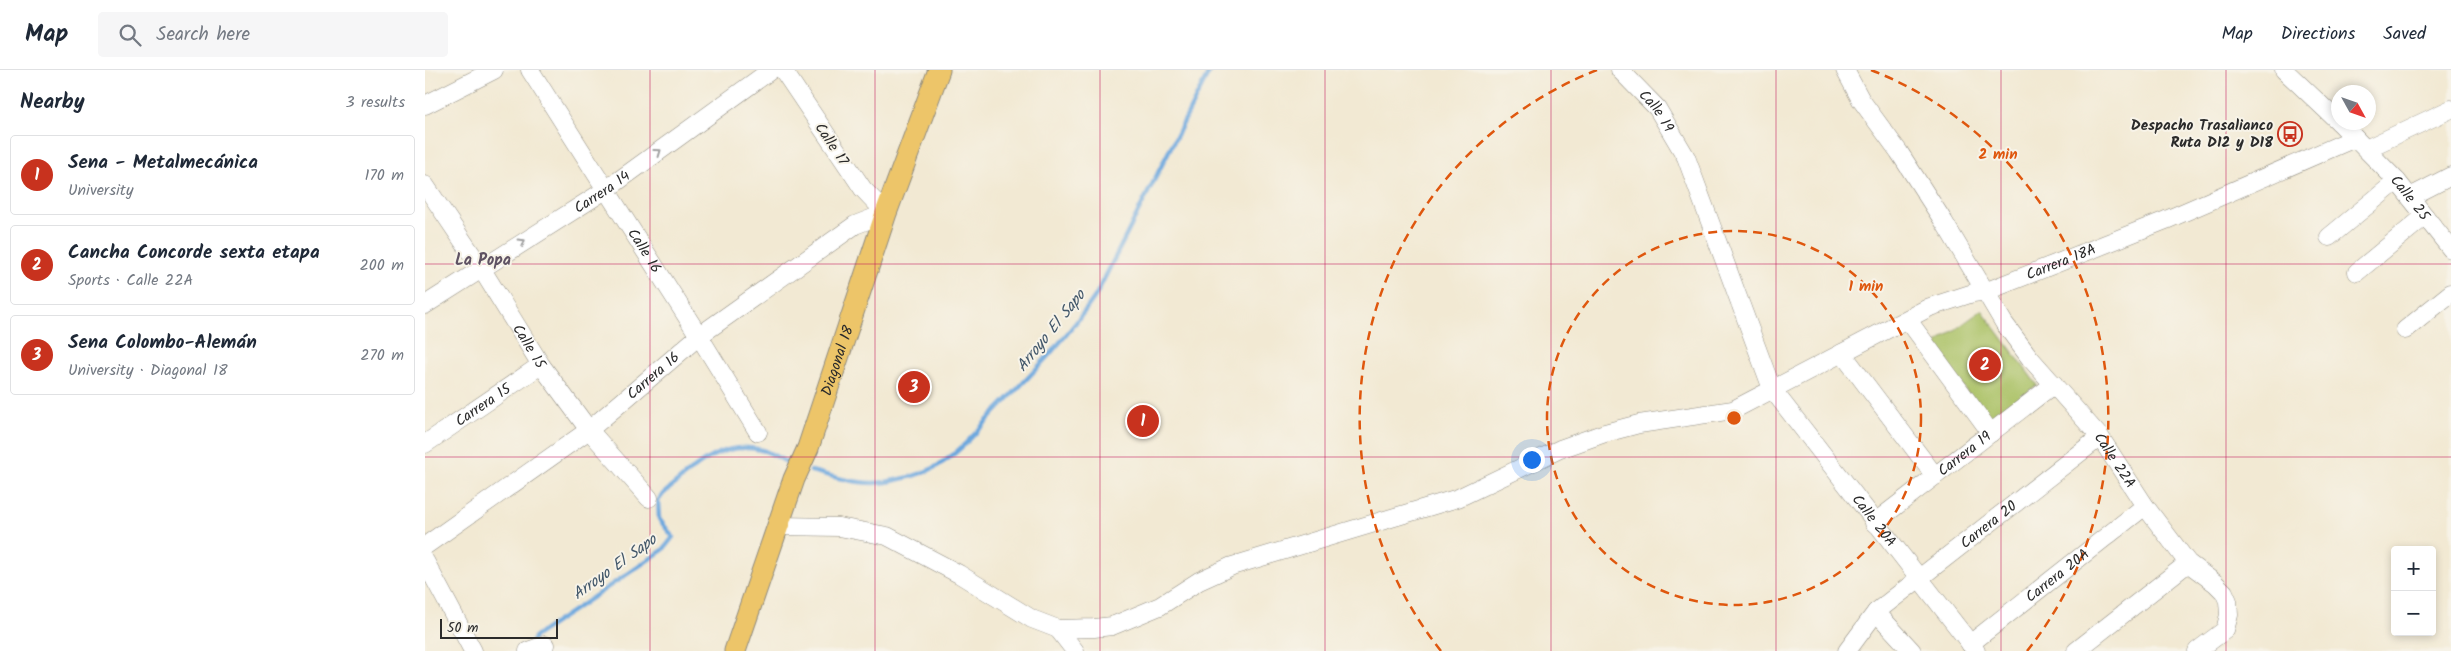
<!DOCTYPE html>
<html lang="en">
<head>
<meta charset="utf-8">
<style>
	body { margin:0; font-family:Kalam,sans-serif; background:#f6f6f7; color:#1f2937 }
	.controls { position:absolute; right:15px; bottom:15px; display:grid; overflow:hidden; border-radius:5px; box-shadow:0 2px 8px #0003 }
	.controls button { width:45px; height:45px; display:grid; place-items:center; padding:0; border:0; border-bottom:1px solid #e0e1e3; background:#fff; color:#1f2937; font:25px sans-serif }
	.compass { position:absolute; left:1906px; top:15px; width:45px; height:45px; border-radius:50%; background:#fff; box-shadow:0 2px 8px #0003; rotate:130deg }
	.scale { position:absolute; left:15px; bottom:12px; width:118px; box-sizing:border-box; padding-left:5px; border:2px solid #2b2b2b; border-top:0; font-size:14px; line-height:18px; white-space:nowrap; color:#2b2b2b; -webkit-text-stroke:4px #f7f3e8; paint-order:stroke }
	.you { position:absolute; left:1106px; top:389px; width:18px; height:18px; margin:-12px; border:4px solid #fff; border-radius:50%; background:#1a73e8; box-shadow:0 0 0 8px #1a73e833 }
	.badge { display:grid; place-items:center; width:32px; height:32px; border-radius:50%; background:#c8321e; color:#fff; font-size:16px; font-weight:700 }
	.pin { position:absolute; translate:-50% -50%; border:2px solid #fff; box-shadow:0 1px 5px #0006 }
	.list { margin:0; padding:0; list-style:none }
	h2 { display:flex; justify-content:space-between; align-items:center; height:65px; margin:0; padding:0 20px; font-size:21px }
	h2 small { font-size:16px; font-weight:400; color:#747a83 }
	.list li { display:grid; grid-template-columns:32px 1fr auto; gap:15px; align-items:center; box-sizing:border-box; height:80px; margin:0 10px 10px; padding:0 10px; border:1px solid #e0e1e3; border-radius:5px }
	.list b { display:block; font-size:19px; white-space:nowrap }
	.list p { margin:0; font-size:16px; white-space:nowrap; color:#747a83 }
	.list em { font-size:16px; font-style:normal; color:#747a83 }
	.icon { flex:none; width:28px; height:28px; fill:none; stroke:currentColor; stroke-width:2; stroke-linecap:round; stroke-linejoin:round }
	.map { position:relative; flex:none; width:2026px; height:581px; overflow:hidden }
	header { display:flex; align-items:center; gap:30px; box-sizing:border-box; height:70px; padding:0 25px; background:#fff; border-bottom:1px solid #e0e1e3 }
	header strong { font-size:24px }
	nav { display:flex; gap:28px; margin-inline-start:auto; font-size:18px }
	.search { width:350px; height:45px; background:#f6f6f7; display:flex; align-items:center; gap:12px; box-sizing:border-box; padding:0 18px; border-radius:5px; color:#747a83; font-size:19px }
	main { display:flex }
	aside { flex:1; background:#fff }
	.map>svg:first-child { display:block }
	.garden { fill:#acc267; stroke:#6c7649 }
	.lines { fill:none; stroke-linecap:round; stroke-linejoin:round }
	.stream { stroke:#6da8de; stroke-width:4.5 }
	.minor-casing { stroke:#8e8a7f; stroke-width:19 }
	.major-casing { stroke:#8e8a7f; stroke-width:23 }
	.minor { stroke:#fff; stroke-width:18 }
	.major { stroke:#edc569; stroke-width:21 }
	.oneway { stroke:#a0a0a0 }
	.grid { fill:none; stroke:#c2185b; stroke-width:1; stroke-opacity:0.55 }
	.ring { fill:none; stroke:#df570e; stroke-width:2.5; stroke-dasharray:9 6 }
	.labels { text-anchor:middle; stroke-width:4; stroke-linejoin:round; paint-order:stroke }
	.street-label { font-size:15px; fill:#2b2b2b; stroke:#f7f3e8 }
	.poi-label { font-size:15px; font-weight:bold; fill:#2b2b2b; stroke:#f7f3e8; text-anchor:end }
	.neighbourhood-label { font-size:16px; font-weight:bold; fill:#5f5263; stroke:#f7f3e8 }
	.water-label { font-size:16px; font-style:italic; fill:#42576a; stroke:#f7f3e8 }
	.centre { fill:#df570e; stroke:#f7f3e8; stroke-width:2.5 }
	.ring-label { font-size:15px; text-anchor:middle; font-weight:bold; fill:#df570e; stroke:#f7f3e8; stroke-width:4; stroke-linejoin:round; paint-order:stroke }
</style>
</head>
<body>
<header>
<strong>Map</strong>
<div class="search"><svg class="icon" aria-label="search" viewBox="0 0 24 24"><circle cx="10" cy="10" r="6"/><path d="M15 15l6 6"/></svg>Search here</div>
<nav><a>Map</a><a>Directions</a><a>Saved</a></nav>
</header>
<main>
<aside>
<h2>Nearby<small>3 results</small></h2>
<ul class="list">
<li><span class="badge">1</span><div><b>Sena - Metalmecánica</b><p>University</p></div><em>170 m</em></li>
<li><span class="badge">2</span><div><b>Cancha Concorde sexta etapa</b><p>Sports · Calle 22A</p></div><em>200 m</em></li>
<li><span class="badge">3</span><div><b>Sena Colombo-Alemán</b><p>University · Diagonal 18</p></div><em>270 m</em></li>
</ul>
</aside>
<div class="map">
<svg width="2026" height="581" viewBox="0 0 2026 581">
	<rect width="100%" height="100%" fill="#f7f3e8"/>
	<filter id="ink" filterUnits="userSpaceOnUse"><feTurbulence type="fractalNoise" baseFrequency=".02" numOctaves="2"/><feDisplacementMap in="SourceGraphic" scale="10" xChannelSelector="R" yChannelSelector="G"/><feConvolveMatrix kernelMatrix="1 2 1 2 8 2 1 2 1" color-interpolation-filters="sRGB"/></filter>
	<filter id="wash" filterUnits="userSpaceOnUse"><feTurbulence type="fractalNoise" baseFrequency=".0096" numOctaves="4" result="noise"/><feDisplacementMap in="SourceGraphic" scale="20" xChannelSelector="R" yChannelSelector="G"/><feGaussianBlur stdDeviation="1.12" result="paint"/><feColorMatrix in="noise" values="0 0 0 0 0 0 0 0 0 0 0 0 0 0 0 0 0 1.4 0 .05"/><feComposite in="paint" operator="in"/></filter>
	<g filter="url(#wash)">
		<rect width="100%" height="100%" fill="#f2e9d3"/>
		<!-- garden -->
		<path class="garden" d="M1557 240 1612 315 1563 351 1508 276Z"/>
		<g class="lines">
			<!-- stream -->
			<path class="stream" d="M386 401C414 408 442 418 471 410 487 407 504 402 517 393 538 379 555 358 572 340 608 303 642 268 671 225L785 0
				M107 573 109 567 238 480 248 467 234 449 233 431 238 424C268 399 297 367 340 381 350 385 359 391 368 396"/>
		</g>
	</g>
	<g filter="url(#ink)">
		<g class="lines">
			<defs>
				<g id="minor">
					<path id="s1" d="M105 0 274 266 333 362"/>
					<path id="s2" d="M1195 0 1232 38 1261 87 1347 319 1551 581"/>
					<path id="s3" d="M1420 0 1436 30 1474 82 1519 152 1579 253 1605 288 1675 367 1720 436 1763 493 1790 513 1799 522 1803 531 1804 545 1800 560 1772 581"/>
					<path d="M1859 0 1914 52"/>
					<path d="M0 35 69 0"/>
					<path id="s4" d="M1914 52 1972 111 2026 179"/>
					<path d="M1941 79 2026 39"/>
					<path id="s5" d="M0 115 56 198 116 295 164 360 224 428"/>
					<path d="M1985 127 2026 106"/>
					<path d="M1904 167 1972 111"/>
					<path d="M1932 202 2000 146"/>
					<path id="s6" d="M0 235 182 119 346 0"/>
					<path d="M1483 250 1566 363"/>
					<path d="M1980 260 2026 223"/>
					<path d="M1417 283 1510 406"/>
					<path id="s7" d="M0 374 116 295"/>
					<path id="s8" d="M1449 453 1629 314"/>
					<path id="s9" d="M353 456 414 457 462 466 534 504 607 549 633 559 669 558 687 556 735 536 774 511 807 496 1033 428 1135 379 1180 363 1214 354 1308 340 1505 237 1548 223 1562 221 1741 150 1930 68"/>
					<path id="s10" d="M0 476 164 360 274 266 430 155 461 143 438 119 358 0"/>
					<path d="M0 491 48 581"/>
					<path d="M1451 542 1487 581"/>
					<path d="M633 559 650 581"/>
					<path id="s11" d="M1545 574 1720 436"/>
					<path d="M103 581 120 575"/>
					<path id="s12" d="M1422 581 1451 542 1675 367"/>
					<path d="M1651 581 1763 493"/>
				</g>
				<g id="major">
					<path id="s13" d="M310 581 369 409 383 378 461 143 514 0"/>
				</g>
			</defs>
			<!-- minor casing -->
			<use href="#minor" class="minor-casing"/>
			<!-- major casing -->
			<use href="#major" class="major-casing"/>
			<!-- minor -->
			<use href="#minor" class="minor"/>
			<!-- major -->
			<use href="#major" class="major"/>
		</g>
		<!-- one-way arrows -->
		<defs><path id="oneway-chevron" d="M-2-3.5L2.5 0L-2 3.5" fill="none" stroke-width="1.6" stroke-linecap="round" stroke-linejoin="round" transform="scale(1.25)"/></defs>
		<g class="oneway">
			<use href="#oneway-chevron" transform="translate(233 82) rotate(-36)"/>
			<use href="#oneway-chevron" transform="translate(97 172) rotate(-32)"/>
		</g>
	</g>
	<!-- grid -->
	<path class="grid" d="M225 0V581M450 0V581M675 0V581M900 0V581M1126 0V581M1351 0V581M1576 0V581M1801 0V581M0 194H2026M0 387H2026"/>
	<!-- distance rings -->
	<g class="ring">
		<circle cx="1309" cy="348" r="187"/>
		<path d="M1016 581A374 374 0 0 1 1172 0M1446 0A374 374 0 0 1 1602 581"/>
	</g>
	<!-- icons -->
	<defs>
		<symbol id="bus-ring" viewBox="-11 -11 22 22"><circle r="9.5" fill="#f7f3e8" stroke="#c8321e" stroke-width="1.5"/><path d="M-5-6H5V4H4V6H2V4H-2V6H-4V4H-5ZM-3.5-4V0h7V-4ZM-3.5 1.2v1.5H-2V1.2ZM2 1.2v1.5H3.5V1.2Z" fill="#c8321e"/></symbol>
	</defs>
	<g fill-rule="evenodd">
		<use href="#bus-ring" x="1851" y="50" width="28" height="28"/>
	</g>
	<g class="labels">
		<!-- street labels -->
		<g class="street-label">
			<text dy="5" stroke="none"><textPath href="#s2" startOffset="55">Calle 19</textPath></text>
			<text transform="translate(407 74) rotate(56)" y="5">Calle 17</text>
			<text dy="5" stroke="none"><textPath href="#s6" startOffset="210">Carrera 14</textPath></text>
			<text dy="5" stroke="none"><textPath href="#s4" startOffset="104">Calle 25</textPath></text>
			<text dy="5" stroke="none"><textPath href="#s1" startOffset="214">Calle 16</textPath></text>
			<text dy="5" stroke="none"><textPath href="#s9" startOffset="1382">Carrera 18A</textPath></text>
			<text dy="5" stroke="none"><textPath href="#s5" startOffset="192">Calle 15</textPath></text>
			<text dy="5" stroke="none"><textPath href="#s13" startOffset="308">Diagonal 18</textPath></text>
			<text dy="5" stroke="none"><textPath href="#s10" startOffset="285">Carrera 16</textPath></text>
			<text dy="5" stroke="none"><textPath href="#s7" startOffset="70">Carrera 15</textPath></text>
			<text dy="5" stroke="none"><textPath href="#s8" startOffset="114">Carrera 19</textPath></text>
			<text dy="5" stroke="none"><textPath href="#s3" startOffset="476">Calle 22A</textPath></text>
			<text dy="5" stroke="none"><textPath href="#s2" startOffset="524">Calle 20A</textPath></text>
			<text dy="5" stroke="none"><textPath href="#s12" startOffset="191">Carrera 20</textPath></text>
			<text dy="5" stroke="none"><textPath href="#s11" startOffset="111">Carrera 20A</textPath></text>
		</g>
		<!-- poi labels -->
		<g class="poi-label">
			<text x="1848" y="60">Despacho Trasalianco<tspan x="1848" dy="17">Ruta D12 y D18</tspan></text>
		</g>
		<!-- neighbourhood labels -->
		<g class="neighbourhood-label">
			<text x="58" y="195">La Popa</text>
		</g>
		<!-- water labels -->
		<g class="water-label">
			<text transform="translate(625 260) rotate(-51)" y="6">Arroyo El Sapo</text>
			<text transform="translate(189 496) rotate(-36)" y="6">Arroyo El Sapo</text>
		</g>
	</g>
	<circle cx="1309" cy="348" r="8" class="centre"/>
	<g class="ring-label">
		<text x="1573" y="89">2 min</text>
		<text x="1441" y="221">1 min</text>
	</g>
</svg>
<div class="controls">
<button>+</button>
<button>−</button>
</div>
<svg class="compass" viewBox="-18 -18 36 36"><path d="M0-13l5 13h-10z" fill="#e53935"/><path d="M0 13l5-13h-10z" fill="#747a83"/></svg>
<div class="scale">50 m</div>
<div class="you"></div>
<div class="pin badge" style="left:718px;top:351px">1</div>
<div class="pin badge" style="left:1560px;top:295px">2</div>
<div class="pin badge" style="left:489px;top:317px">3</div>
</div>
</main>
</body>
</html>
